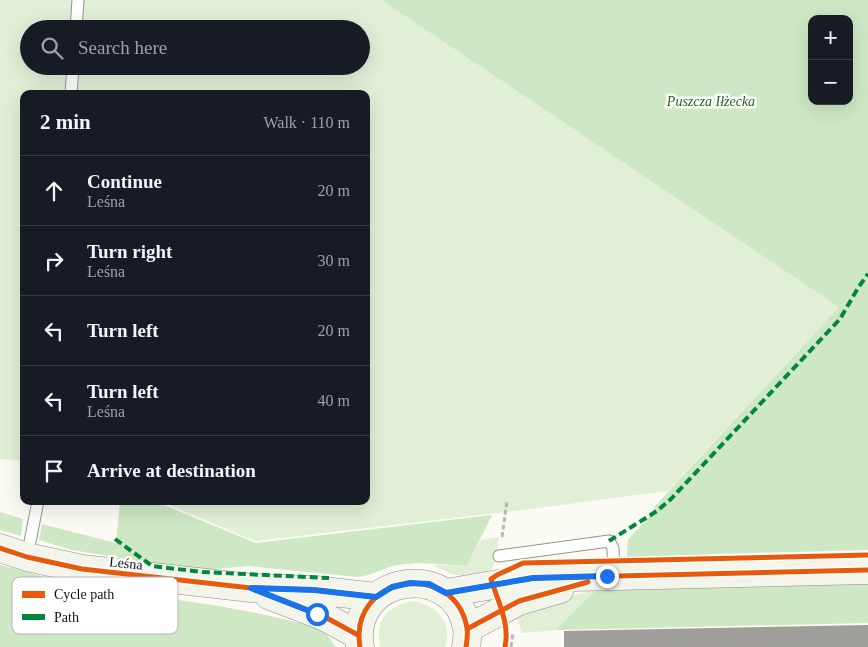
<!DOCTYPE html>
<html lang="en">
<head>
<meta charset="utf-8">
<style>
	body { margin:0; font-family:"Times New Roman",serif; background:#20242c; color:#f1f3f6 }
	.controls { position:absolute; right:15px; top:15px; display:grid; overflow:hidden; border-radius:10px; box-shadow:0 5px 20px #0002 }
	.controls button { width:45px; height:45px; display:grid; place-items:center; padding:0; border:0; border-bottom:1px solid #363941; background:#171b24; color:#f1f3f6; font:25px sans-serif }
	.stop { position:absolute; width:15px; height:15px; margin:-11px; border:4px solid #1a73e8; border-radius:50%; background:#fff }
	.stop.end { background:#1a73e8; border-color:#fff; box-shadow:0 1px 5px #0008 }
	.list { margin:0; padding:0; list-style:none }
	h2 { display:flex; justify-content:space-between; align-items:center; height:65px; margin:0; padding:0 20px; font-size:21px }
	h2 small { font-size:16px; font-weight:400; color:#9ea1a6 }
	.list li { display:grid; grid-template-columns:32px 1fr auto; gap:15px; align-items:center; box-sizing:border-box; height:70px; padding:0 20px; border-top:1px solid #363941 }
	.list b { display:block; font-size:19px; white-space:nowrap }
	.list p { margin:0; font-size:16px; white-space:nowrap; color:#9ea1a6 }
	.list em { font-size:16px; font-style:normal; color:#9ea1a6 }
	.icon { flex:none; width:28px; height:28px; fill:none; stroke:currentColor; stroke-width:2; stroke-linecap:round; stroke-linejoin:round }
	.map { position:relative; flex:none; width:868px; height:647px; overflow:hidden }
	.search { position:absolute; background:#171b24; box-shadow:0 5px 20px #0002; left:20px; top:20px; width:350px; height:55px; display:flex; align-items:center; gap:12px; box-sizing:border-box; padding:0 18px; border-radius:28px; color:#9ea1a6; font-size:19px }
	.panel { position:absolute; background:#171b24; box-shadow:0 5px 20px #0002; left:20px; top:90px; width:350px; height:415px; border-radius:10px }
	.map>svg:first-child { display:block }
	.green { fill:#e0efd6; fill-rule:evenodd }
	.forest { fill:#cee7c4; fill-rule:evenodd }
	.building { fill:#9f9e99 }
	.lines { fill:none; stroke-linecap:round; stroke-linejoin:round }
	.lane-casing { stroke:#959592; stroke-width:13 }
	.secondary-casing { stroke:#8c8c89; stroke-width:29 }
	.path { stroke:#b9b9b8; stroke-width:3; stroke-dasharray:5 2.5; stroke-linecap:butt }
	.lane { stroke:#fefefd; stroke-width:11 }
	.secondary { stroke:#f3f5eb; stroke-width:28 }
	.quiet { stroke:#00873e; stroke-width:4; stroke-dasharray:8 4; stroke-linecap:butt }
	.cycleway-casing { stroke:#fff; stroke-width:8 }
	.cycleway { stroke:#e8590c; stroke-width:5 }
	.route { stroke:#1a73e8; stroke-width:6 }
	.labels { text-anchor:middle; stroke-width:5; stroke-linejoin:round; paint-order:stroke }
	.park-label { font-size:14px; font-style:italic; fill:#236224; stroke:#fff }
	.street-label { font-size:14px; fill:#0f0f0f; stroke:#fff }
	.key { fill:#fff; stroke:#b7b7b7; stroke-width:1 }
	.key-label { font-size:14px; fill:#0f0f0f }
</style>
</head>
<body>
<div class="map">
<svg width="868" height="647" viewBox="0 0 868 647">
	<rect width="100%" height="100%" fill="#fbfbf4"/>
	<!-- green -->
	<path class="green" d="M0 0H381L839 307 668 491 515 511 255 541 159 501H366V94H24V461L0 459ZM29 29H361V66H29Z
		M499 537C497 546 497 560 492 568 490 571 486 571 482 573 464 578 450 576 434 565L467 566 481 540Z
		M598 588 556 630 522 633 515 613Z
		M413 601C437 606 453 621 445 647H380C375 620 387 606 413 601Z"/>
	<!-- forest -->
	<path class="forest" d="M381 0H868V550L714 554 627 558 628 539 649 517 655 506 839 307ZM812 19H849V101H812Z
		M120 501H154L256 543 492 515 467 566C444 565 420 561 398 565 384 567 372 576 357 577L249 566 203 570 163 565 72 550 39 540 42 524 116 543Z
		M0 512 23 519 21 536 0 530Z
		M0 565 74 585 213 605 266 615 312 626 327 635 336 647H0Z
		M868 583V623L556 630 598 588Z"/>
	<!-- building -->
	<path class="building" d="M868 625V647H564V631Z"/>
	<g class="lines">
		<defs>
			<path id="lane" d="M76 29 78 0
				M71 94 73 66
				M499 556 609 541 613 548 614 576
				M27 557 38 501"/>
			<path id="secondary" d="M0 548 27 557 82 569 251 588 315 590 376 597
				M446 593 533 578 868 570
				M268 595 325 617 358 635
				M467 629 519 601 560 589
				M360 647C348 574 455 559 467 628 468 634 467 641 466 647"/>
		</defs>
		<!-- lane casing -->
		<use href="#lane" class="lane-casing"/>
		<!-- secondary casing -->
		<use href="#secondary" class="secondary-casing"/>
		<!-- path -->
		<path class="path" d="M502 537 507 501
			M511 647 513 633"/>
		<!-- lane -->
		<use href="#lane" class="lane"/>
		<!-- secondary -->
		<use href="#secondary" class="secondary"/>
		<!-- quiet -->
		<path class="quiet" d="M115 539 152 566 202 572 329 578
			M609 541 657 511 671 499 840 319 858 288 868 274"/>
		<defs>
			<path id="cycleway" d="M0 548 27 557 82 569 251 588 315 590 376 597
				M260 592 325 617 358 635
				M446 593 533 578 868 570
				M467 629 519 601 588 582
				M360 647C348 574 455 559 467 628 468 634 467 641 466 647
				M505 647C510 623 498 602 491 579L497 575 523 563 868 555"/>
		</defs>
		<!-- cycleway casing -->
		<use href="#cycleway" class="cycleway-casing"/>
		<!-- cycleway -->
		<use href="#cycleway" class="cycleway"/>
	</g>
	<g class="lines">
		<!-- route -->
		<path class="route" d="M317 614 251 588 314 590 376 597 392 587 410 583 429 584 446 593 533 578 607 576"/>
	</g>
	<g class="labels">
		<!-- park labels -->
		<g class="park-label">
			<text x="711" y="106">Puszcza Iłżecka</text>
		</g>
		<!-- street labels -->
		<g class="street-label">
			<text transform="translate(126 563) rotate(6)" y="5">Leśna</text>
		</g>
	</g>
	<!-- legend -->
	<rect x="12" y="577" width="166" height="57" rx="8" class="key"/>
	<rect x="22" y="591" width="23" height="7" fill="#e8590c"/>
	<rect x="22" y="614" width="23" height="6" fill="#00873e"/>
	<g class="key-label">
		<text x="54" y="599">Cycle path</text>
		<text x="54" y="622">Path</text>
	</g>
</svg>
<div class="controls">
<button>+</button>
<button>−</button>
</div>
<div class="stop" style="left:317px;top:614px"></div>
<div class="stop end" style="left:607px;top:576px"></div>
<div class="search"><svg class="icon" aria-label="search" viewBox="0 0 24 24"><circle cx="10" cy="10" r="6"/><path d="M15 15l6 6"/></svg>Search here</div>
<section class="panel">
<h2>2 min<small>Walk · 110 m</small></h2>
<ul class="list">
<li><svg class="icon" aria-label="ahead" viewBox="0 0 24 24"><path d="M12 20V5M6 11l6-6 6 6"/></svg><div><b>Continue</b><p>Leśna</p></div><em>20 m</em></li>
<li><svg class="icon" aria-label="right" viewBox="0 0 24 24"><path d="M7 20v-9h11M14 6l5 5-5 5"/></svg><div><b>Turn right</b><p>Leśna</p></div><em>30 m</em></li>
<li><svg class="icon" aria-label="left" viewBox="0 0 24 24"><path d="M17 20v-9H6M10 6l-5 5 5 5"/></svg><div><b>Turn left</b></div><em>20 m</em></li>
<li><svg class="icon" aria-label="left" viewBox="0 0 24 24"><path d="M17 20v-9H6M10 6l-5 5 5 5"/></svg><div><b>Turn left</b><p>Leśna</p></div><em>40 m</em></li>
<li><svg class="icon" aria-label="arrive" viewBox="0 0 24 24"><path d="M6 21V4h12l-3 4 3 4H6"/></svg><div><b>Arrive at destination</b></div></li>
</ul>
</section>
</div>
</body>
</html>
